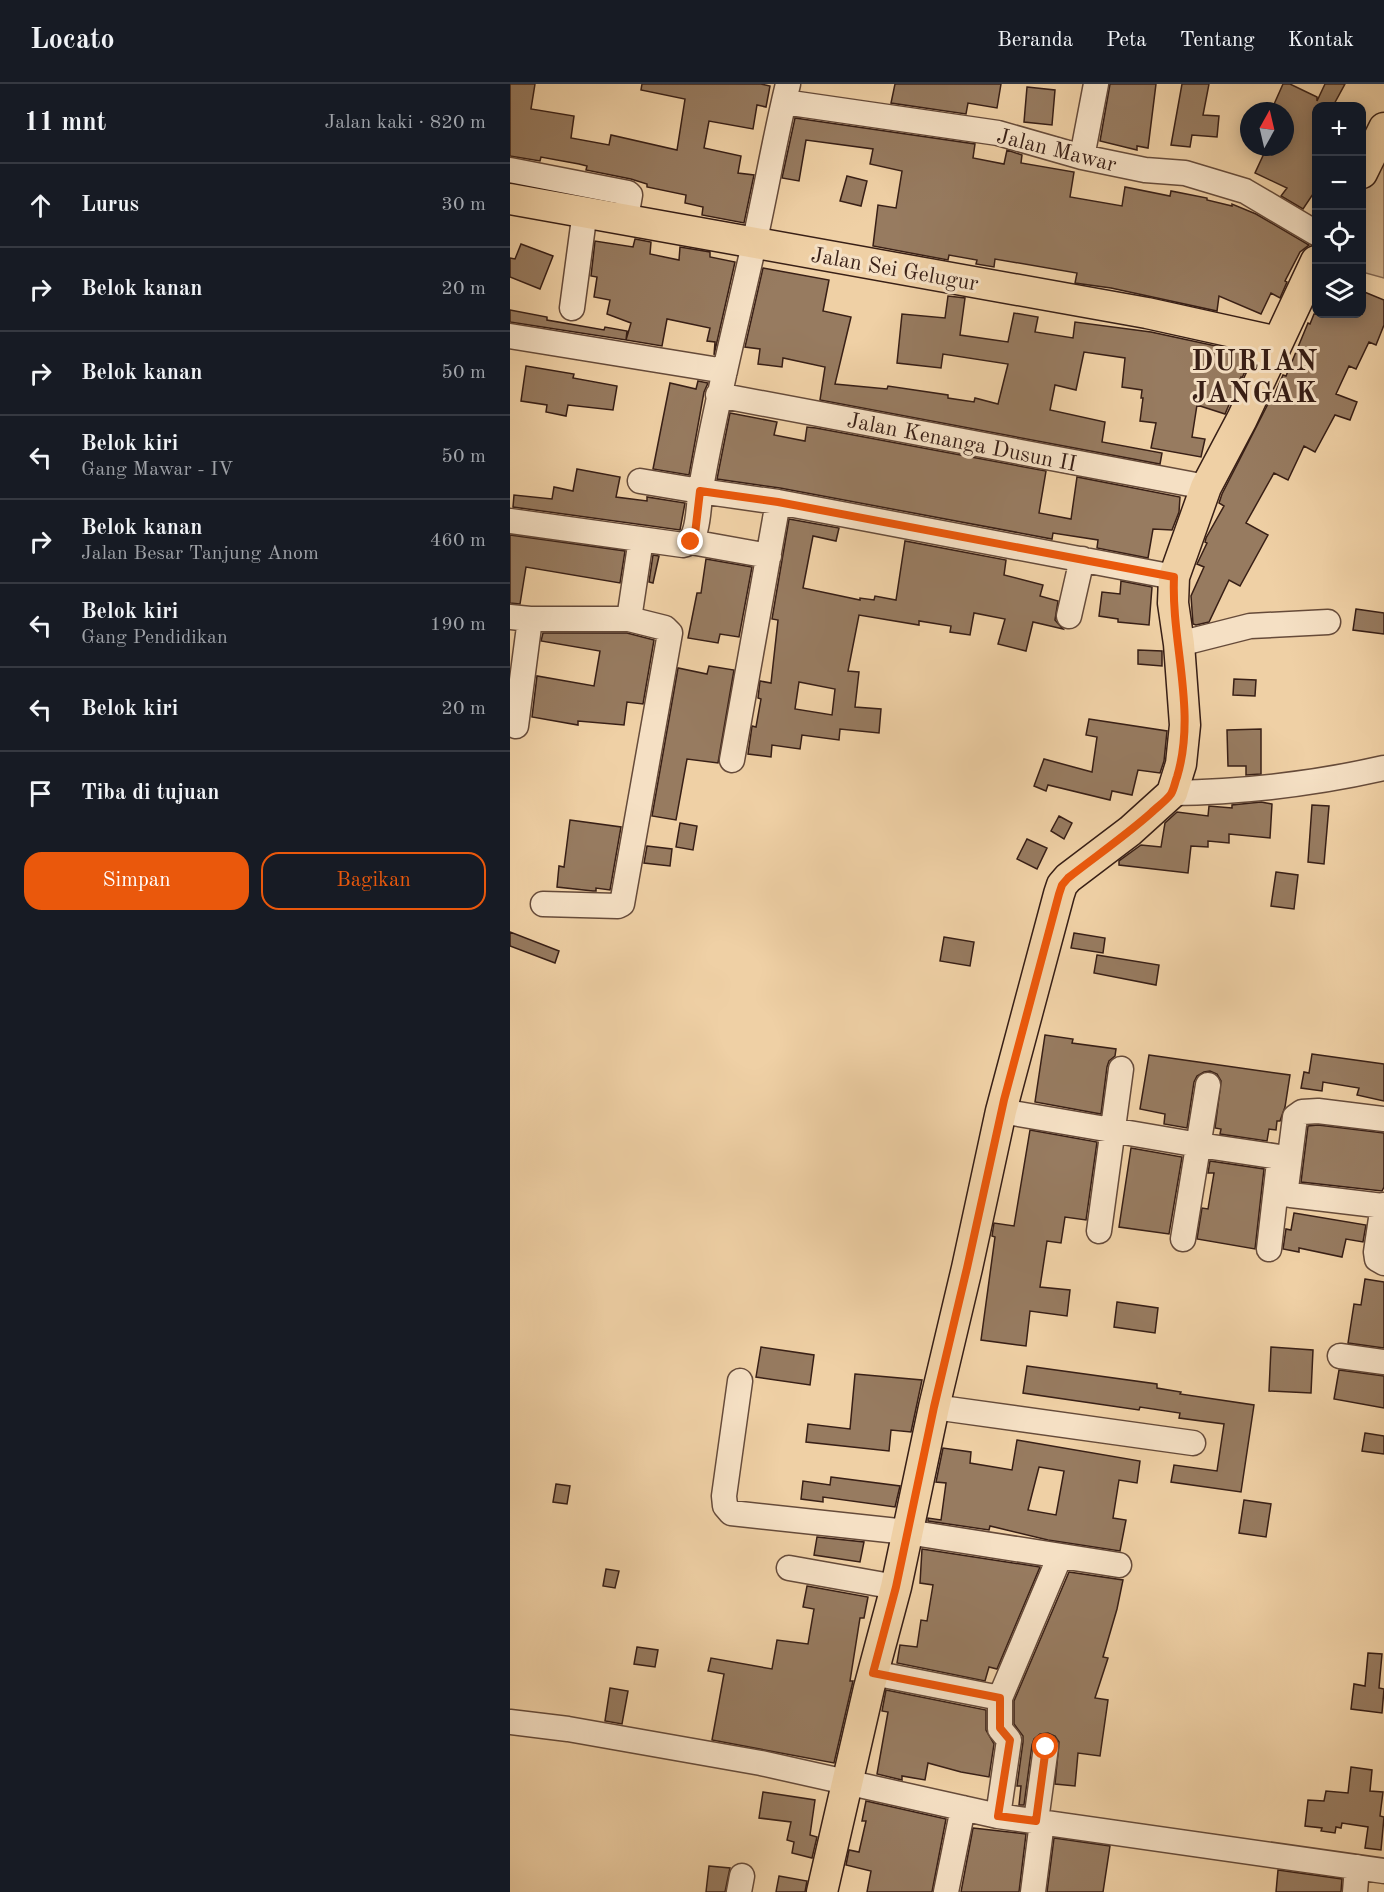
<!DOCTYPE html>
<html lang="id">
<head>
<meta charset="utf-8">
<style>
	body { margin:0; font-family:"Old Standard TT",serif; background:#20242c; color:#f1f3f6 }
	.controls { position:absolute; right:18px; top:18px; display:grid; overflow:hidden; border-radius:12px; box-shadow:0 3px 15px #0003 }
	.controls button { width:54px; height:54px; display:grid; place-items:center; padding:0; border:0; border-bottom:2px solid #363941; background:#171b24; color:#f1f3f6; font:30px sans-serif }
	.compass { position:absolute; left:730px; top:18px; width:54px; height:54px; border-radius:50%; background:#171b24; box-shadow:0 3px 15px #0003; rotate:8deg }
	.stop { position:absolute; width:18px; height:18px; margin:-14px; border:4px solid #ea580c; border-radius:50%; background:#fff }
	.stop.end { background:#ea580c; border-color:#fff; box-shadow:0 2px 6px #0008 }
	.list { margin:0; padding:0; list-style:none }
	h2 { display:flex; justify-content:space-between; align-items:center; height:78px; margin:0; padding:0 24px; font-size:26px }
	h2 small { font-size:20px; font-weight:400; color:#9ea1a6 }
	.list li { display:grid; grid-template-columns:39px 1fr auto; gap:18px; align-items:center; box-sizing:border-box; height:84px; padding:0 24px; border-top:2px solid #363941 }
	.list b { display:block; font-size:22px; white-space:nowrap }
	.list p { margin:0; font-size:20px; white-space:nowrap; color:#9ea1a6 }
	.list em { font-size:20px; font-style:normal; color:#9ea1a6 }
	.actions { display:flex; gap:12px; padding:18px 24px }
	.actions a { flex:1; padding:14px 0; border:2px solid #ea580c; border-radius:18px; text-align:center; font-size:21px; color:#ea580c }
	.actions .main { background:#ea580c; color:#fff }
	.icon { flex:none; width:33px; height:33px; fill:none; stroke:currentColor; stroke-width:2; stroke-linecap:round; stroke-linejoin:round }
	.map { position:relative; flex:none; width:874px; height:1808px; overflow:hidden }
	header { display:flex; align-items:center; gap:36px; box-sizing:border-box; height:84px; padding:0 30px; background:#171b24; border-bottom:2px solid #363941 }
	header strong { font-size:28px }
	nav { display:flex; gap:33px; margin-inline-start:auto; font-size:21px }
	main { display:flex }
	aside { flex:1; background:#171b24 }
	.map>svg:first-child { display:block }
	.green { fill:#d0b28d; stroke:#846852; stroke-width:1.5 }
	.building { fill:#977b60; stroke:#381f16; stroke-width:1.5; fill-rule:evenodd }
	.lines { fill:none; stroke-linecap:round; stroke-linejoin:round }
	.minor-casing { stroke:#664b3a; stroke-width:27 }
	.major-casing { stroke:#381f16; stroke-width:33 }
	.minor { stroke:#f5e0c4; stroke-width:24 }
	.major { stroke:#efd0a5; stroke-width:30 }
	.route { stroke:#ea580c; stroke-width:8 }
	.labels { text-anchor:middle; stroke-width:6; stroke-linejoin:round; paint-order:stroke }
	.street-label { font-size:22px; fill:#381f16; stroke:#f5e0c4 }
	.district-label { font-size:28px; font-weight:bold; letter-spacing:1.5px; fill:#381f16; stroke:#f5e0c4 }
</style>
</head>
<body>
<header>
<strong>Locato</strong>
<nav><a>Beranda</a><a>Peta</a><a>Tentang</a><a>Kontak</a></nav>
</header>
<main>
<aside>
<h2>11 mnt<small>Jalan kaki · 820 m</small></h2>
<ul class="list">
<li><svg class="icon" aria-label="ahead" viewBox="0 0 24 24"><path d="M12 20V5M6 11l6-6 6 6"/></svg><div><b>Lurus</b></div><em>30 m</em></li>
<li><svg class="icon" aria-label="right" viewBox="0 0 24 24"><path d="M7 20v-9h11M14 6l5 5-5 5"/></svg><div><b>Belok kanan</b></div><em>20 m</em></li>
<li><svg class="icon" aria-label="right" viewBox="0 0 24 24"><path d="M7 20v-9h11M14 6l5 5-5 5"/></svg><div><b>Belok kanan</b></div><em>50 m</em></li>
<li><svg class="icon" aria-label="left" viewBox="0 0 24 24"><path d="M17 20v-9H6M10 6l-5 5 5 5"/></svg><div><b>Belok kiri</b><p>Gang Mawar - IV</p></div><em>50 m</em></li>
<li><svg class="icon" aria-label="right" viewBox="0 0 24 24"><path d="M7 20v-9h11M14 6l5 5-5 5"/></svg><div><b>Belok kanan</b><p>Jalan Besar Tanjung Anom</p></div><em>460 m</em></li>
<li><svg class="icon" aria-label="left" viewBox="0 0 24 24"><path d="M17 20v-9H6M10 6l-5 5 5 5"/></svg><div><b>Belok kiri</b><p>Gang Pendidikan</p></div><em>190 m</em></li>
<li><svg class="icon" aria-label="left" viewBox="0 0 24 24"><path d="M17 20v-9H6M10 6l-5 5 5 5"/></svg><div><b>Belok kiri</b></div><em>20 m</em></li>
<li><svg class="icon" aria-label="arrive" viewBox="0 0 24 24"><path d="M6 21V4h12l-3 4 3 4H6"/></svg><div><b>Tiba di tujuan</b></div></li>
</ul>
<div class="actions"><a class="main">Simpan</a><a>Bagikan</a></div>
</aside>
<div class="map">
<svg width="874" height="1808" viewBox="0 0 874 1808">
	<rect width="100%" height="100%" fill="#efd0a5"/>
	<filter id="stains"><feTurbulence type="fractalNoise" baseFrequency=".00333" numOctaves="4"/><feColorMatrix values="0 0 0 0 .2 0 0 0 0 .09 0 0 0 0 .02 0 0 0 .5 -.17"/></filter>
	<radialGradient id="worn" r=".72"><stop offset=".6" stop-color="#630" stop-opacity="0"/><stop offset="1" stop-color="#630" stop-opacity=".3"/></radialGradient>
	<!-- green -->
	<path class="green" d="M874 55V194L852 188V100Z"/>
	<!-- building -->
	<path class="building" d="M0 0H25L21 25 64 32 61 54 99 61 101 51 167 66 175 15 131 6 132 0H251L260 2 256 23 247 21 243 45 199 37 194 64 231 72 228 89 244 91 234 139 192 131 193 123 175 119 176 111 137 103V100L121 95 76 86 77 82 69 80 31 73 30 77 0 72Z
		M385 0H491L487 24 458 19 456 30 381 19Z
		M600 0H646L638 64 627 62V66L590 57Z
		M672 0H699L693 31 709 32 707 53 682 51 680 63 661 61Z
		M773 0H780L807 13V17L815 0H835L823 22H807V104L793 125 771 112 777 104 745 89 757 63H775V27H761Z
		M517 3 545 6 542 41 514 38Z
		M285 34 465 60 463 74 494 80 497 66 512 71 511 79 564 88 560 113 612 122 615 103 660 112 661 107 697 114V116L722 122V120L746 130 799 161 790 168 775 197 777 198 770 214 761 209 751 230 709 212 707 227 601 204 565 199 567 189 485 175 484 183 466 180 467 176 439 171 438 176 363 162 368 121 386 124 392 87 360 80 363 65 296 56 289 97 272 94Z
		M337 92 357 97 351 122 330 117Z
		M125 155 141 158 140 170 169 176 170 163 200 168V173L225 178 204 271 205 258 197 257 200 244 157 235 152 262 116 256 121 239 97 230 100 216 84 213 87 193 81 192 85 157 123 163Z
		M11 160 43 172 30 205 0 193V174L5 175Z
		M253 184 319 196 313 227 341 233 325 300 377 305 378 302 438 311V314L464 318 465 314 488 320 498 280 433 270 431 284 387 279 392 230 435 234 438 212 455 214 450 251 498 258 504 229 528 233 525 248 563 254 565 238 641 248 743 270 732 294 731 293 715 330 687 321 682 353 695 355 691 373 641 364 646 339 630 337 633 314H631L632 306 612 303 615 274 574 268 566 306 545 301 540 326 595 338 592 358 652 369 650 380 310 316 315 283 273 274 272 283 248 280 250 265 235 263Z
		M852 207 874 216V241L866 261 859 258 846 285 839 282 826 310 847 318 840 336 825 331 805 368 794 362 778 396 764 389 736 439 758 451 730 502 719 496 699 538 686 541 683 540 681 512 694 483 687 480 697 459 695 458 696 454 714 422 709 419 712 410 760 316H762L773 291 776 292 798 239 800 240 804 230H852Z
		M0 226 37 233V236L94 246 95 243 117 247 116 256 0 238Z
		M16 282 64 290 63 294 107 302 103 326 58 321 56 332 36 328 37 321 11 317Z
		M188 297 198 299 194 308 179 391 143 385 160 299 186 305Z
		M220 329 267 338 264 351 295 357 297 343 306 344 536 387 529 429 561 435 567 393 670 413 669 428 662 446 643 445 638 474 587 464 588 456 543 449 542 455 270 404 207 395Z
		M67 385 110 393 106 413 137 417V413L175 419 170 446 3 423 4 411 42 415 44 403 63 407Z
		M279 435 329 444 326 457 303 452 293 504 350 516V514L364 516 365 512 386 516 395 457 496 476 494 491 533 501 530 512 548 517 545 536 553 545 523 538 516 567 488 560 495 535 464 529 460 551 440 548 441 542 409 537V541L349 531 338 587 349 588 345 623 371 625 369 649 330 645 329 656 292 651 290 665 262 661 261 673 238 670 242 642 246 643 251 615 248 614 250 597 261 599 268 536 262 535ZM289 598 325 605 322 631 285 625Z
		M0 451 115 467 110 499 16 483 10 520 0 519Z
		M143 471 149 472 143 499 139 498Z
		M196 475 242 483 229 553 210 550 208 559 178 554 187 509H191Z
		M611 497 642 503 639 541 608 538V535L589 532 592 508 610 510Z
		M846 525 874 529V550L843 546Z
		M33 549H117L144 556 133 620 117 618 114 641 68 637V641L22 633 27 592 84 602 90 567 31 557Z
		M628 566 652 567V582L628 580Z
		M199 582 224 586 208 679 177 675 166 736 142 732 168 584 197 590Z
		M724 595 746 596 745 612 723 611Z
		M579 635 657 647 654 677 650 689 628 686 622 711 602 707 600 716 538 701 536 707 524 702 534 675 582 688 587 653 576 651Z
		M751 645V690L736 691V682H718L717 646Z
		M751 718 762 720 760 754 719 750V759L698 757V763L681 762 678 789 609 781V777L631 761 651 763 655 739 667 728 698 732 699 722 722 724V721Z
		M802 721 819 722 814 780 798 778Z
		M549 732 562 739 554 755 541 747Z
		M60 736 111 743 100 806 86 804V807H83L47 803 49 782 54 783Z
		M170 739 187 742 183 766 166 763Z
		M517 755 537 764 527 785 507 775Z
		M137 762 162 765 160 782 134 779Z
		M766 788 788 791 784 825 761 822Z
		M0 848 49 867 45 879 0 862Z
		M564 849 595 854 593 869 561 864Z
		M434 853 464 858 460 882 430 877Z
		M587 871 649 881 646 901 584 889Z
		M535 951 563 955 562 959 606 965 605 972 599 977 597 983 591 1030 525 1018Z
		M802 970 874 980V1017L847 1011 849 1004 813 998 812 1007 791 1004 794 988 799 989Z
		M639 971 780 991 775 1023 770 1037H767L766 1046 759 1045 757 1057 710 1050 711 1045 705 1044 711 997 707 990 700 987 694 988 687 992 684 998 677 1044 654 1040 655 1030 630 1025Z
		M808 1041 874 1049V1103L872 1107 791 1098 798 1042Z
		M520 1046 587 1058 576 1136 555 1133 551 1159 537 1157 530 1203 560 1206 557 1232 520 1227 516 1262 471 1256 485 1153 482 1152 484 1139 504 1142Z
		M621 1064 672 1073 659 1150 609 1143Z
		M700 1077 754 1085 745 1165 687 1155 692 1124 698 1125 704 1089H698Z
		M784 1129 856 1141 853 1158 836 1155 832 1173 789 1164V1168L773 1165 776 1145 781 1146Z
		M855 1195 874 1198V1264L838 1259 844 1220 851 1221Z
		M607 1218 648 1224 645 1249 604 1243Z
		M251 1263 304 1271 300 1301 246 1293Z
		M761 1263 803 1266 801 1309 759 1307Z
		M517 1282 647 1300V1304L671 1308 670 1310 744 1321 731 1408 661 1398 664 1381 707 1387 714 1340 669 1334 670 1329 630 1323 629 1326 513 1309Z
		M829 1286 874 1292V1324L824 1315Z
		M345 1290 412 1296 401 1348 381 1346 379 1367 296 1358 298 1340 340 1345Z
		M855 1349 874 1352V1370L852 1367Z
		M507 1356 630 1377 627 1399 609 1396 603 1434 616 1436 610 1467 538 1456 480 1442 479 1446 418 1437V1434L431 1436 436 1399 426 1398 433 1364 461 1368 460 1379 502 1386ZM529 1383 554 1387 546 1431 518 1426Z
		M321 1393 390 1402 385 1423 313 1413V1418L291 1415 293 1397 320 1401Z
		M46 1400 60 1402 57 1420 43 1418Z
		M734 1416 761 1420 756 1453 729 1449Z
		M307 1453 354 1458 350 1478 304 1471Z
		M412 1465 530 1483 487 1585 479 1583 475 1597 387 1579 390 1561 407 1563 411 1536 417 1537 423 1501 410 1499Z
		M96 1485 109 1487 105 1504 93 1502Z
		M559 1488 613 1496 607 1525 593 1573 598 1574 585 1614 598 1616 590 1672 568 1669 565 1702 545 1700 549 1658 545 1652 538 1649 530 1650 524 1655 522 1661 514 1721H509L511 1702H507L513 1658V1652L504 1640V1617Z
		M297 1502 358 1513 354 1534H350L340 1597H343L324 1679 202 1656 214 1590 198 1587 201 1574 262 1585 267 1556 298 1560 304 1525 293 1523Z
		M127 1563 148 1566 145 1583 124 1580Z
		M858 1569 872 1570 869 1604 874 1605 872 1629 841 1625 844 1600 855 1602Z
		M100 1604 118 1607 112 1640 95 1637Z
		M376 1606 476 1626V1646L484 1660 479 1693 451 1688 418 1679 415 1696 392 1692V1696L367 1690 378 1628 372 1627Z
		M841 1683 862 1686 860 1707 873 1708 870 1732 874 1733 871 1766 855 1764 858 1743 832 1739 831 1744 826 1743 825 1749 811 1747 812 1744 795 1742 798 1716 814 1717 816 1707 838 1709Z
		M253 1708 305 1716 300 1751 307 1753 302 1774 282 1769 284 1758 277 1756 281 1738 249 1734Z
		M356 1717 436 1735 422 1808H357L361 1787 336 1781 339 1766 349 1768 356 1737H352Z
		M463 1744 516 1750 509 1808H451Z
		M544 1754 600 1762 593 1808H537Z
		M199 1782 220 1784 215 1808H196Z
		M768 1786 832 1795 831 1808H766Z
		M269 1792 297 1797 295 1808H266Z"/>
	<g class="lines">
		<defs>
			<path id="minor" d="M274 18 488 49 572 73 635 86 675 89 735 107 806 149
				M572 73 586 0
				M0 86 118 109 120 111 116 134
				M62 224 75 127
				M0 252 215 287
				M208 311 696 403
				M130 397 190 407 268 418 664 493
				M0 437 173 461C190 458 188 419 191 404 205 322 226 241 244 160 256 107 265 53 278 0
				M181 458 259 472
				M559 532 572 475
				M0 533 20 535H119L131 455
				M669 560 740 542 818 538
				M6 642 20 535
				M222 676 268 418
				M662 709C734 708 804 700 874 684
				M33 820 108 822 112 820 160 549 155 544 119 535
				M491 1027 689 1061 770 1073
				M874 1035 808 1027 792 1028 785 1033 776 1104 781 1111 874 1122
				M873 1121 866 1168 867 1175 874 1179
				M589 1147 611 985
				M673 1155 698 1001
				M759 1165 768 1087
				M830 1272 874 1278
				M230 1297 214 1412 215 1422 221 1429 397 1448 609 1481
				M424 1323 683 1359
				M279 1484 386 1503
				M363 1589 490 1614
				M0 1638 58 1645 251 1679 488 1732 874 1787
				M488 1732 499 1656 490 1645V1614L550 1472
				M526 1737 536 1663
				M229 1808 232 1792
				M436 1808 453 1724
				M523 1808 532 1738
				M845 1808 847 1783"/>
			<path id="major" d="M852 89 874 44
				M0 115 637 229 768 258
				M312 1808 359 1604 386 1503 424 1323 457 1184 491 1027 549 810 552 801 558 794 620 747 662 709 671 680 675 641 669 560 663 519 664 493 696 403 732 335 806 177"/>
		</defs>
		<!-- minor casing -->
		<use href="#minor" class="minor-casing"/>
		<!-- major casing -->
		<use href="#major" class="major-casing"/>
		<!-- minor -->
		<use href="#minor" class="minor"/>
		<!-- major -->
		<use href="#major" class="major"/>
	</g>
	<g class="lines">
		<!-- route -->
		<path class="route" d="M181 458 185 450 190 407 268 418 664 493C661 559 687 627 667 693 665 698 664 705 661 710 656 717 647 723 641 729 615 752 586 772 558 794L552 801 549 810 494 1016 457 1184 424 1323 386 1503 363 1589 490 1614V1644L500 1656 488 1732 526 1737 536 1663"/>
	</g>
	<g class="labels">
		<!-- street labels -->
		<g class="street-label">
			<text transform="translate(547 65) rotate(14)" y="8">Jalan Mawar</text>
			<text transform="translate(385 184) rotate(10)" y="8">Jalan Sei Gelugur</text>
			<text transform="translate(452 357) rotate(11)" y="8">Jalan Kenanga Dusun II</text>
		</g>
		<!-- district labels -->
		<g class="district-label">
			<text x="745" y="286">DURIAN<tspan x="745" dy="32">JANGAK</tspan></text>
		</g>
	</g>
	<rect width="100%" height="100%" filter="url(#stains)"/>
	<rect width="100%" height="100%" fill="url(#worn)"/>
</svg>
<div class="controls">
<button>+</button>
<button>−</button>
<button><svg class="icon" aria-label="locate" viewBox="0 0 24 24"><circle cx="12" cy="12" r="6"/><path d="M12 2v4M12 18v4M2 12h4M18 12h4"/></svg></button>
<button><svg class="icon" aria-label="layers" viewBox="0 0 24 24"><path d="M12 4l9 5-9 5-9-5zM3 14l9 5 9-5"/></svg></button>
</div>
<svg class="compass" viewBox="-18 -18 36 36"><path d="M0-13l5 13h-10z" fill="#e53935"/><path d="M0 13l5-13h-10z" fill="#9ea1a6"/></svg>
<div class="stop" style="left:536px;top:1663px"></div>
<div class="stop end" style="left:181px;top:458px"></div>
</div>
</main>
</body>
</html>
